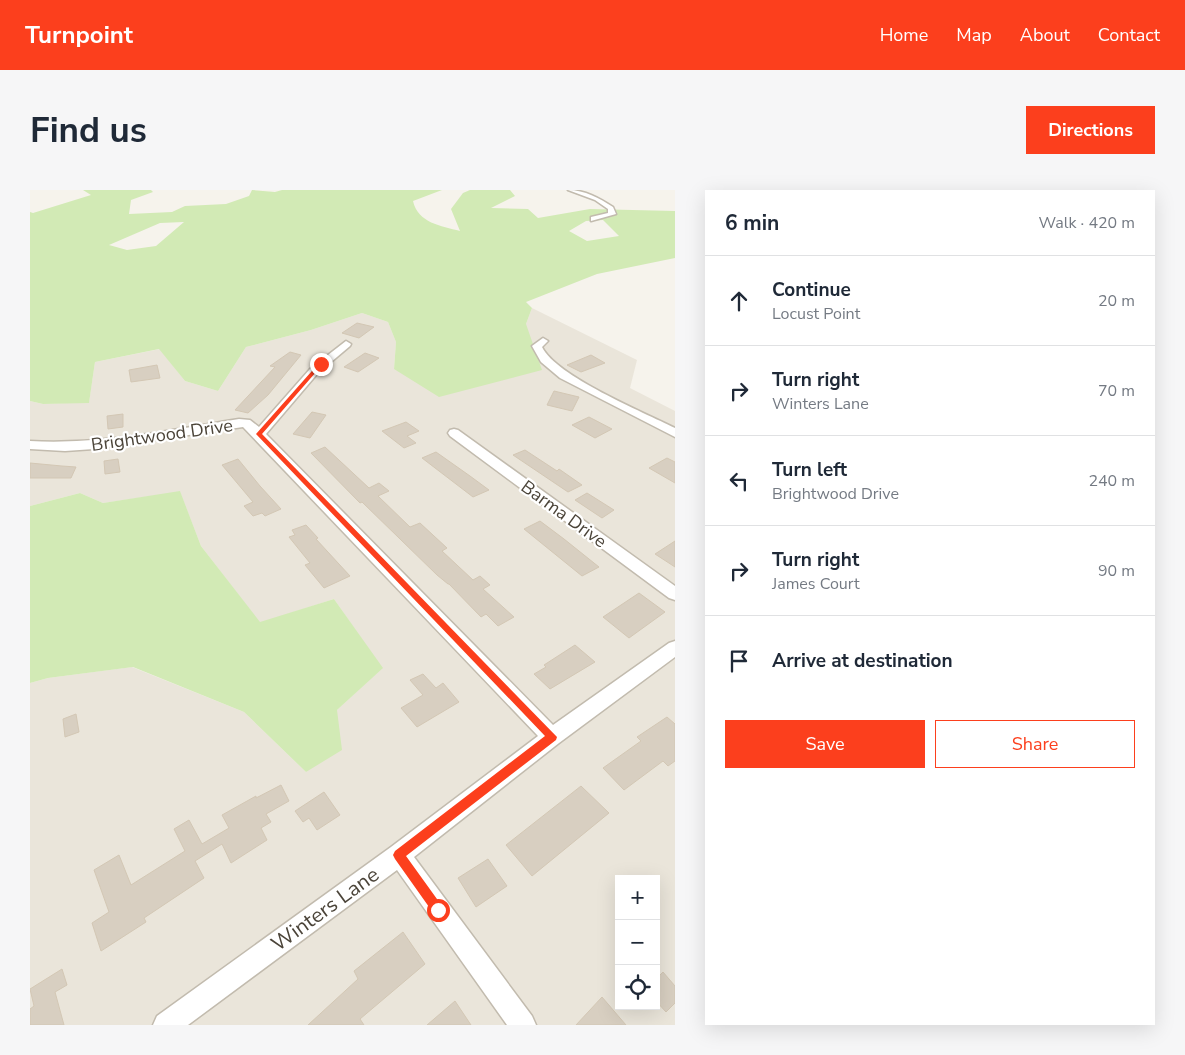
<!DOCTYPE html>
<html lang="en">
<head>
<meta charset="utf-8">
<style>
	body { margin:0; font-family:"Nunito Sans",sans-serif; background:#f6f6f7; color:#1f2937 }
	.controls { position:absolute; right:15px; bottom:15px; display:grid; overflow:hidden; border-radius:0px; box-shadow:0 5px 20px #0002 }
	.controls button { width:45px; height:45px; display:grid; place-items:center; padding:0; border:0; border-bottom:1px solid #e0e1e3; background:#fff; color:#1f2937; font:25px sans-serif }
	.stop { position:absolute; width:15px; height:15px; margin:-11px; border:4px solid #fc3f1d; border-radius:50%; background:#fff }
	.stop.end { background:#fc3f1d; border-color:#fff; box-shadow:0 1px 5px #0008 }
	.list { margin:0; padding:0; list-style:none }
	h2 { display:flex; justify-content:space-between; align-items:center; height:65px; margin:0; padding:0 20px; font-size:21px }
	h2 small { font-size:16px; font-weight:400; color:#747a83 }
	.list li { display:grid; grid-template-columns:32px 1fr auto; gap:15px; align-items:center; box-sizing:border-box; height:90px; padding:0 20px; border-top:1px solid #e0e1e3 }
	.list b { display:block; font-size:19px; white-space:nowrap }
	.list p { margin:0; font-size:16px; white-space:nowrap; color:#747a83 }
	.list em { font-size:16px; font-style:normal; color:#747a83 }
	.actions { display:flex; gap:10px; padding:15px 20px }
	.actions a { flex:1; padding:11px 0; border:1px solid #fc3f1d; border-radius:0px; text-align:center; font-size:18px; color:#fc3f1d }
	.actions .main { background:#fc3f1d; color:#fff }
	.icon { flex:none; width:28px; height:28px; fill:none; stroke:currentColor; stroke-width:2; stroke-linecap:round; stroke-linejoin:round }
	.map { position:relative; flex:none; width:645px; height:835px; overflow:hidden; border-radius:0px }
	header { display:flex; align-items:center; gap:30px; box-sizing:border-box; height:70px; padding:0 25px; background:#fc3f1d; color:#fff }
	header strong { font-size:24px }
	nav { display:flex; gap:28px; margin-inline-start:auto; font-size:18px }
	.intro { display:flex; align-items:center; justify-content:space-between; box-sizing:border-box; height:120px; padding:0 30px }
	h1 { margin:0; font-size:35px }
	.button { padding:12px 22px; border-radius:0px; background:#fc3f1d; color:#fff; font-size:18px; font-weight:700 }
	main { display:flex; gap:30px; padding:0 30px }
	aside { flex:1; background:#fff; border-radius:0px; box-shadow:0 5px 20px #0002 }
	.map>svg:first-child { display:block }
	.residential { fill:#eae5da; fill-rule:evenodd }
	.green { fill:#d2eab5; fill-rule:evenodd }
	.building { fill:#d8cfc1; stroke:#d3c7b4 }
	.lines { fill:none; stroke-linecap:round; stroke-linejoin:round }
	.minor-casing { stroke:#c2bbae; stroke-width:3 }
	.minor { fill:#fff; fill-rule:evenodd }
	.route { fill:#fc3f1d }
	.labels { text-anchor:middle; stroke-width:4.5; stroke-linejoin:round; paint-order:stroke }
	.street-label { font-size:18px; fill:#4b4439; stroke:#fff }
	.near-street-label { font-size:21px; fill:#4b4439; stroke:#fff }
</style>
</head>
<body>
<header>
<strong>Turnpoint</strong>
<nav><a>Home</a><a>Map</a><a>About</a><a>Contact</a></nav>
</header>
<div class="intro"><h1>Find us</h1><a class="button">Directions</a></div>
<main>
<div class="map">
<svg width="645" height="835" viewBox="0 0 645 835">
	<rect width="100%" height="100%" fill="#f6f3ec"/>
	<!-- residential -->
	<path class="residential" d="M502 118 607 170 600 198 645 221V835H0V493L18 488 102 477 214 522 276 582 307 520 352 478 304 409 230 433 171 356 150 302 73 313 50 303 0 316V211L13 214 59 212 65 172 130 159 155 191 188 201 216 157 281 140 332 123 358 132 366 152 364 179 496 134ZM589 689H626V816H589Z"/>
	<!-- green -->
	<path class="green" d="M53 0H121L123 2 101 10 99 24 142 22 155 16 196 14 219 6 222 0 245 2 252 0H412L383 11C388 33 411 36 430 41L421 19 433 3 440 0H480L485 6 461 18 498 19 508 28 560 19 645 21V68L567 84 496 112 502 118 496 134 512 180 409 207 364 179 366 152 358 132 332 123 281 140 216 157 188 201 155 191 129 159 65 172 59 213 13 214 0 211V22L3 23 61 5ZM573 30 589 46 557 51 539 41 556 31ZM154 32 126 56 97 60 79 55 130 33Z
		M150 301 171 356 230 432 304 409 353 478 307 520 312 560 276 582 214 522 103 477 18 488 0 493V316L50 303 73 313Z"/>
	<!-- building -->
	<path class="building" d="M327 133 344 137 329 148 312 143Z
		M260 162 271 165 238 205 218 223 205 220 245 177 240 176Z
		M335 163 349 168 328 182 314 177Z
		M561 165 575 173 551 182 537 175Z
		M127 175 130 188 101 192 99 180Z
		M524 201 549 207 542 221 517 215Z
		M282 222 296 225 280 248 263 244Z
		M93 224V237L78 239 77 226Z
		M559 227 582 239 565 248 542 235Z
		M376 232 389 241 377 246 386 253 374 258 352 241Z
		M295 257 339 298 349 293 359 301 348 306 380 337 390 333 417 358 412 361 443 390 450 386 460 395 453 399 484 427 468 436 456 424 451 427 419 394H418L407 385 332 312 330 313 281 263Z
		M495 260 527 281 529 279 552 295 538 302 483 265Z
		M406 262 440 286 459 300 443 307 392 268Z
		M637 268 645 272V293L619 278Z
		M88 269 90 282 75 284 74 271Z
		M208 269 230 296 251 319 235 326 232 323 223 326 214 316 223 312 192 275Z
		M0 273 32 276 46 277 41 288H0Z
		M557 303 584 320 572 328 545 310Z
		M510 331 534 349 569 377 552 386 494 339Z
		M276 335 288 348 286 349 320 386 294 398 275 375 280 373 259 347 265 345 262 340Z
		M645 351V377L625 364Z
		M609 403 635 422 599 448 573 427Z
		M545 455 565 472 520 499 504 484 516 477 514 475Z
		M393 484 406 498 413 493 429 512 387 537 371 518 393 505 380 490Z
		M46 524 49 542 35 547 33 529Z
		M637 527 645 534V571L638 576 633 571 594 600 573 578 611 551 607 547Z
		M251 595 259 611 236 624 241 632 231 638 237 650 201 673 192 654 165 671 174 688 114 728 116 732 71 761 62 733 79 722 64 680 89 665 101 695 155 661 144 639 159 630 172 654 199 638 192 625 226 606V608Z
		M551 596 579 623 502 686 476 655Z
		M294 602 310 625 287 640 279 628 273 632 265 621Z
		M458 669 477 696 446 717 428 688Z
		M373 742 395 774 330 829 334 835H278L328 789 324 781Z
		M32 779 37 795 25 802 34 835H0V819L4 816 0 799Z
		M633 782 645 796V813L636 822 626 811V789Z
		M572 807 596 835H546Z
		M425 811 441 835H397Z"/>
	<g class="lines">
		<defs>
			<path id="minor" d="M538 0C555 0 569 8 583 17L586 24 561 31V27L578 23V19L565 10Z
				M513 148 518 151 512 157C526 186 613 222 645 238V247L530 188 511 172 502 156Z
				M316 151 321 154 320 156 288 183 236 244 523 535 639 453 645 451V467L529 553 384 667 502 826 506 835H477L367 680 158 835H123L127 826 361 657 508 546 213 237 64 259 35 261 0 259V251C70 255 140 240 209 229L220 230 229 237 280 179Z
				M424 239 428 240 645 396V410L639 408 420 246 418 243 420 240Z"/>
		</defs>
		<!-- minor casing -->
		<use href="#minor" class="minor-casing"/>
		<!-- minor -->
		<use href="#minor" class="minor"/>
	</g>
	<!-- route -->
	<path class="route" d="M289 173 293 174 232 244 527 547 526 550 376 666 412 716 413 720 412 724 408 726 404 724 365 669 363 665 365 661 515 546 226 244Z"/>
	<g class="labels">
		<!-- street labels -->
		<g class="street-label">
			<text transform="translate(132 245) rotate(-8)" y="6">Brightwood Drive</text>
			<text transform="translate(534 324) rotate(36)" y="6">Barma Drive</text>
		</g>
		<!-- near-street labels -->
		<g class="near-street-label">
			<text transform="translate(295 719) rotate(-36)" y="7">Winters Lane</text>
		</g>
	</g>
</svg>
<div class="controls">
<button>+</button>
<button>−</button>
<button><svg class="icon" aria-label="locate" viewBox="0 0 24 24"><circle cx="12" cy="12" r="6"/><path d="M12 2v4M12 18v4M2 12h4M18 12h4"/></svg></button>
</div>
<div class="stop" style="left:408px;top:720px"></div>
<div class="stop end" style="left:291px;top:174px"></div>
</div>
<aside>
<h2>6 min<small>Walk · 420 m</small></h2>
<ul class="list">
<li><svg class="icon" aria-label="ahead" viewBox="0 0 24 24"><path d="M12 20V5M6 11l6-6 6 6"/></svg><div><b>Continue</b><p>Locust Point</p></div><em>20 m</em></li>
<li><svg class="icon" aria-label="right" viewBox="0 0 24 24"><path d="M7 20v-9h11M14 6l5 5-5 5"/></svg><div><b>Turn right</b><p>Winters Lane</p></div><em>70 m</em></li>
<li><svg class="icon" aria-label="left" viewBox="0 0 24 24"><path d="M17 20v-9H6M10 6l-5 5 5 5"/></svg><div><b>Turn left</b><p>Brightwood Drive</p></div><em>240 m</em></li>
<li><svg class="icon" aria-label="right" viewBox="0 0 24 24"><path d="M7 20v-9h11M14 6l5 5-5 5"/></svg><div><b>Turn right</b><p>James Court</p></div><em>90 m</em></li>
<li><svg class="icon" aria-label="arrive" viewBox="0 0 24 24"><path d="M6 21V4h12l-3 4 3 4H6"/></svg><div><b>Arrive at destination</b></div></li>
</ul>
<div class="actions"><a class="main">Save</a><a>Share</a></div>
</aside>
</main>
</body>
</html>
